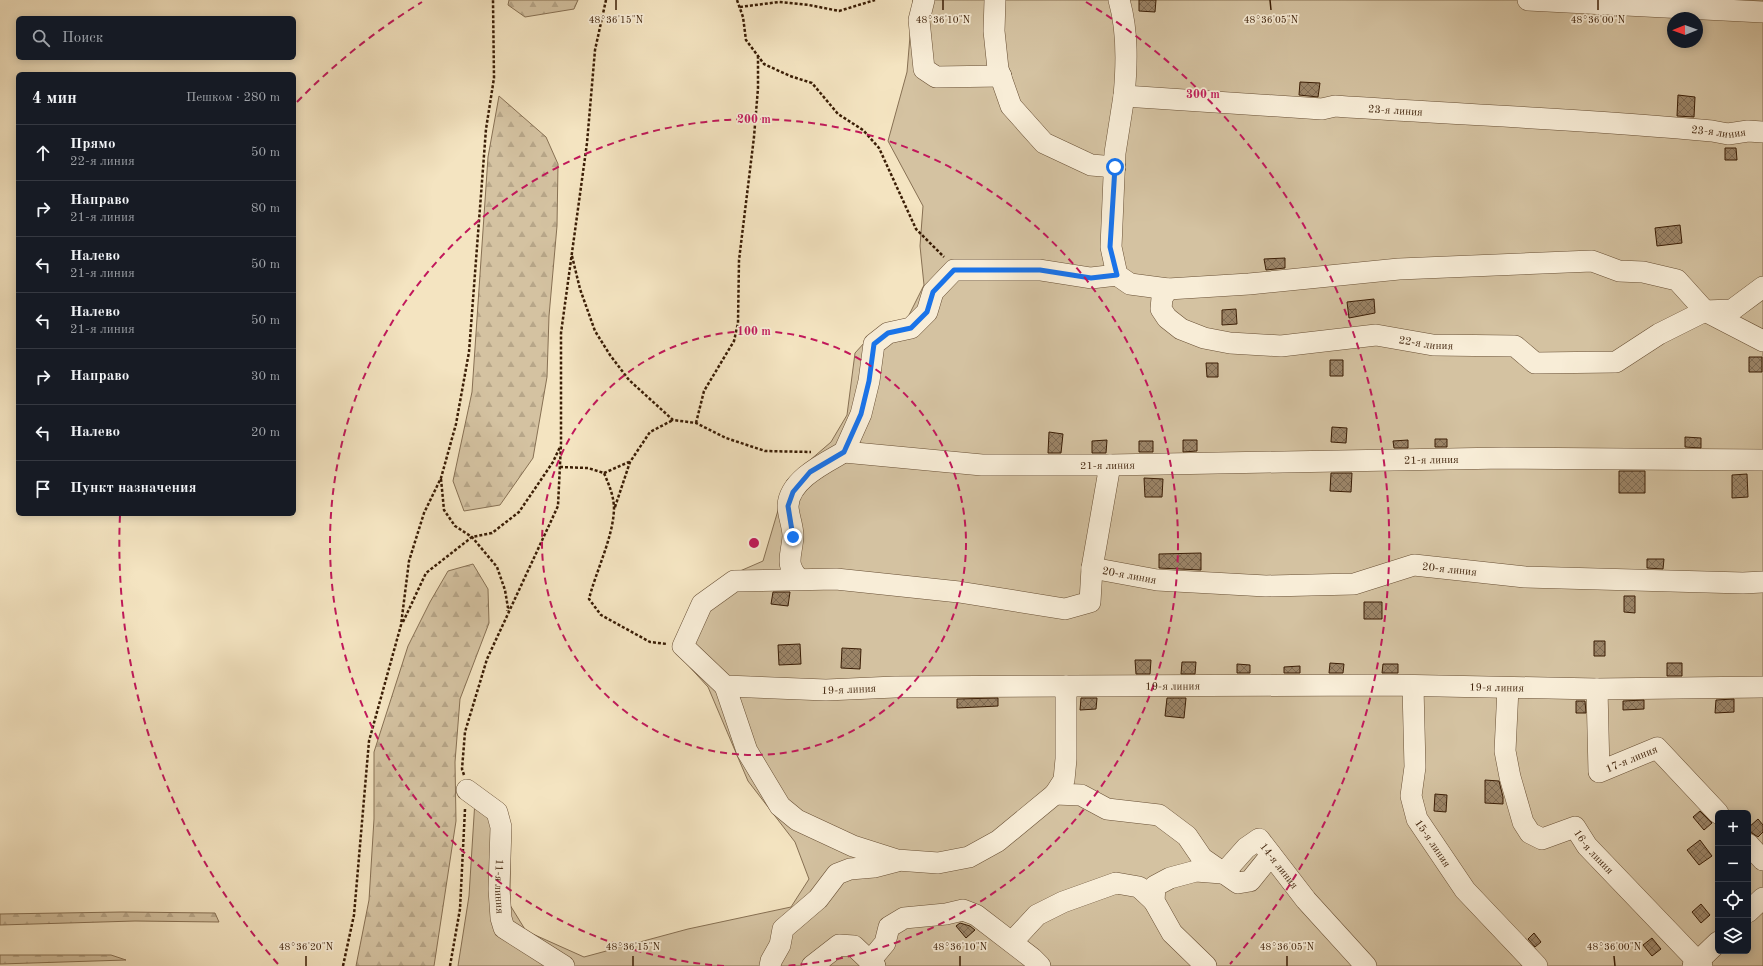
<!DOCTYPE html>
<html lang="ru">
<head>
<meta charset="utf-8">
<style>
	body { margin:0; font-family:"Old Standard TT",serif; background:#20242c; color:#f1f3f6 }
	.controls { position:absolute; right:12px; bottom:12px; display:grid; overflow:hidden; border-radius:6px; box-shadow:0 2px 10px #0003 }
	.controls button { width:36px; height:36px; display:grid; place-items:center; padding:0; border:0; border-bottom:1px solid #363941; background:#171b24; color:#f1f3f6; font:20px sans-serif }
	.compass { position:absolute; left:1667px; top:12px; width:36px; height:36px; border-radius:50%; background:#171b24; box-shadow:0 2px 10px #0003; rotate:269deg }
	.stop { position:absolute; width:12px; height:12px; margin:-9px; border:3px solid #1a73e8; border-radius:50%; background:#fff }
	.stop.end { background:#1a73e8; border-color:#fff; box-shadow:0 1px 4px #0008 }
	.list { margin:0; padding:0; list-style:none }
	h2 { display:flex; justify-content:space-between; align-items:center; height:52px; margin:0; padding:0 16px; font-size:17px }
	h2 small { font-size:13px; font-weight:400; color:#9ea1a6 }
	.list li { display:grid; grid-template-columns:26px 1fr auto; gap:12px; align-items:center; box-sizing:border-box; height:56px; padding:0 16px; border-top:1px solid #363941 }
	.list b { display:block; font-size:15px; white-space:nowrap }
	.list p { margin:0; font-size:13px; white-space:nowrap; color:#9ea1a6 }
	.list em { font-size:13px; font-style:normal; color:#9ea1a6 }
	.icon { flex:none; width:22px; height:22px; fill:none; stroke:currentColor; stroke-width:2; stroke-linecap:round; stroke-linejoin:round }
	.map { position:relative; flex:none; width:1763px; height:966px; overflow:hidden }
	.search { position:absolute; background:#171b24; box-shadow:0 2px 10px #0003; left:16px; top:16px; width:280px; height:44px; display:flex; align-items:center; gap:10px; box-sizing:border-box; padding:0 14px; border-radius:6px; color:#9ea1a6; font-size:15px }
	.panel { position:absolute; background:#171b24; box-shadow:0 2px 10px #0003; left:16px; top:72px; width:280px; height:444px; border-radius:6px }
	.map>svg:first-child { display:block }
	.green { fill:#d4c2a1; stroke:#877053; fill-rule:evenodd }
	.forest { fill:url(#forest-firs); stroke:#877053 }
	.building { fill:url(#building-cross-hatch); stroke:#3a1d05 }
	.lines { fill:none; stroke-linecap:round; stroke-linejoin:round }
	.minor-casing { stroke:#684f34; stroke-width:22 }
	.path { stroke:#3a1d05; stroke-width:2.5; stroke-dasharray:3 2; stroke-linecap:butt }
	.minor { stroke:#f8edd7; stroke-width:21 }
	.route { stroke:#1a73e8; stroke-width:5 }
	.ticks { fill:none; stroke:#3a1d05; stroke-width:1.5 }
	.ring { fill:none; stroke:#c2185b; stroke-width:2; stroke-dasharray:7 5 }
	.labels { text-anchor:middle; stroke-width:3.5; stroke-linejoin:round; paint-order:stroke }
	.street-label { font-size:11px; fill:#3a1d05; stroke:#f8edd7 }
	.ticks-label { font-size:10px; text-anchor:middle; fill:#3a1d05; stroke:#f8edd7; stroke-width:3.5; stroke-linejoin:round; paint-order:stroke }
	.centre { fill:#c2185b; stroke:#f8edd7; stroke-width:2 }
	.ring-label { font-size:12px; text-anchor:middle; font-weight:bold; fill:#c2185b; stroke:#f8edd7; stroke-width:3.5; stroke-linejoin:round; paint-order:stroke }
</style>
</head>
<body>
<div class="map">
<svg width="1763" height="966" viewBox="0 0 1763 966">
	<defs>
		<pattern id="forest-firs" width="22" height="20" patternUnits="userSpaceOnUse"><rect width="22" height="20" fill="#d4c2a1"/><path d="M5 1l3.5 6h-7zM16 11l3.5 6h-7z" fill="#b7a689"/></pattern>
		<pattern id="building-cross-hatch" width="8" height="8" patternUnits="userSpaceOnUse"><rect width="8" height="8" fill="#9b8467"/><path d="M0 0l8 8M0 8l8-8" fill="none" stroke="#7f6b53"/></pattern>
	</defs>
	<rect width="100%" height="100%" fill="#f4e4c1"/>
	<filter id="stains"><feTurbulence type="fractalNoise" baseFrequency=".005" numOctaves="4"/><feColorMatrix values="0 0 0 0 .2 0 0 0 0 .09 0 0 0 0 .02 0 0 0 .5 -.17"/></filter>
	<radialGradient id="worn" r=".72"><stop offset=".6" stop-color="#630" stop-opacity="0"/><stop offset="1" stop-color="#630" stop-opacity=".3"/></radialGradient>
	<!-- green -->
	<path class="green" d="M913 0H1763V966H458L469 896 476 784 510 834V905L526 931 584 957 688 929 791 907 809 879 795 842 748 781 708 687 675 651 717 581 763 561 787 480 831 442 847 415 855 353 875 331 907 319 924 285 920 246 923 206 888 141 907 72ZM1673 18H1697V42H1673ZM1718 813H1748V951H1718Z"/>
	<!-- forest -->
	<path class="forest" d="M509 0H578L574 9 525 17 508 5Z
		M499 96 546 137 558 164 557 226 549 316 547 377 533 458 500 505 464 511 453 481 472 392 488 157Z
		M473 564 488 589 489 623 460 699 455 762 456 821 434 966H356L369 900 374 819V752L408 646 430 602 448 571Z
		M122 912 215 913 219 922 135 921 0 925V914Z
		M0 955H111L126 960 0 964Z"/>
	<!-- building -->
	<path class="building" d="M1139 0H1156L1155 12 1139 11Z
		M1300 82 1320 83 1318 97 1299 95Z
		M1678 95 1695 97 1694 117 1677 116Z
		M1725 148H1736L1737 160H1725Z
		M1680 225 1682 243 1657 246 1655 228Z
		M1285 258V268L1266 270 1264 259Z
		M1374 299 1375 313 1349 318 1347 302Z
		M1236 309 1237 324 1222 325V310Z
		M1749 357H1762V372H1749Z
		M1330 360H1343V376H1330Z
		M1206 363H1218V377H1207Z
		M1332 427 1347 428 1346 443 1331 442Z
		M1049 432 1063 434 1061 453H1048Z
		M1685 437 1701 438V448L1685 447Z
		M1435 439H1447V447H1435Z
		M1107 440 1106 453H1092V441Z
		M1183 440H1197V451L1183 452Z
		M1408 440V448H1394L1393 441Z
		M1139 441H1153V452H1139Z
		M1619 471H1645V493H1619Z
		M1331 473H1352L1351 492 1330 491Z
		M1747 474 1748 497 1732 498V475Z
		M1144 478 1163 479 1162 497H1145Z
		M1201 553V570L1159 568V554Z
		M1647 559H1664L1663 569 1647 568Z
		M773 592H790L788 606 771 604Z
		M1624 596H1635V613L1624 612Z
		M1364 602H1382V619H1364Z
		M1594 641H1605V656H1594Z
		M800 644 801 664 779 665 778 645Z
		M842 648 861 649 860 669 841 668Z
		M1135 660H1151L1150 674H1136Z
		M1182 662H1196L1195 674H1181Z
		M1330 663 1344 664 1343 673H1329Z
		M1667 663H1682V676H1667Z
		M1237 664 1250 665V673H1237Z
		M1383 664H1398V673H1382Z
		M1300 666V673H1284V667Z
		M998 698V706L957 708V699Z
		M1081 698H1097L1096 709 1080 710Z
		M1167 698H1186L1184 718 1165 716Z
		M1734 699V712L1715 713 1716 700Z
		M1644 700V709L1623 710V701Z
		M1576 701H1585L1586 713H1576Z
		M1485 780 1499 781 1503 797V804L1485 803Z
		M1435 794 1447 795 1446 812 1434 811Z
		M1700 811 1712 823 1704 830 1693 817Z
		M1758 819 1763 825V832L1758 837 1752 833 1748 832V828Z
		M1700 840 1712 856 1699 865 1687 850Z
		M1701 904 1710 915 1701 923 1692 912Z
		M960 923 970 926 975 930 966 938 956 926Z
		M1534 933 1541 942 1535 947 1528 939Z
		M1652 938 1661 949 1652 956 1643 945Z"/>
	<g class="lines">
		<defs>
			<g id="minor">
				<path d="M924 0 919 20 924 69 936 77 1001 76"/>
				<path d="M995 0 994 31 998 69 1011 106 1044 143 1091 165 1115 167"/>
				<path id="s1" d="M1119 0C1128 31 1127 64 1124 96L1322 109 1335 106C1461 115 1587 119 1712 131L1728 134 1748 131 1763 132"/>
				<path d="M1528 0 1763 12"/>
				<path d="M1124 96 1115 153 1111 247 1117 275 1130 284 1168 289 1249 284 1399 269 1592 261 1619 271 1643 272 1677 280 1705 311 1763 341"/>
				<path id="s2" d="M1117 275 1091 278 1040 270H954L933 292 927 312 911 328 888 333 874 344 869 381 861 414 844 452 982 465H1110L1504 458 1763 460"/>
				<path id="s3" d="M1168 289 1162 298 1161 309 1167 318 1181 329 1204 338 1230 343 1281 346 1376 335 1433 345 1515 346 1535 363 1616 362 1659 334 1705 311 1732 310 1763 287"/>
				<path id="s4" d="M1110 465 1092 568 1090 602 1065 609 959 592 836 579 734 581 702 604 683 646 725 686 826 690 895 687 1072 686 1390 685 1597 689 1763 687"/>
				<path id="s5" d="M1092 568 1157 580 1266 586 1354 584 1414 565 1525 577 1743 583 1763 582"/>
				<path d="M799 579C784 564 792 555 793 536 793 526 788 515 788 506 789 480 825 463 844 452"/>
				<path d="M725 686 747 751 780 806 797 820 853 846 897 860 938 863 969 857 998 841 1055 794"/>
				<path d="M1066 686V759L1064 780 1055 794 1081 795 1107 809 1159 815 1187 836 1202 858 1238 883 1250 881 1271 855"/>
				<path id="s6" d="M1413 687 1415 767 1411 796 1417 819 1465 890 1537 966"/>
				<path id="s7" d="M1508 688 1505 751 1510 777 1523 822 1530 833 1542 839 1575 827 1587 846 1702 966"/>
				<path id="s8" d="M1597 689 1599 772 1657 748 1718 813"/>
				<path id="s9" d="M467 790 497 812 501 827 499 889 501 918 504 928 564 966"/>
				<path d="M1748 844 1763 860"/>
				<path d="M1748 912 1763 898"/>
				<path d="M1012 942 1037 915 1063 902 1116 883 1139 887 1154 901"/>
				<path d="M870 961 885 943 889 927 904 918 946 914 963 910 976 915 1032 958 1040 966"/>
				<path d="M770 966 771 961 780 945 783 929 818 899 837 874 850 869 874 867 897 861"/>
				<path d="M812 966 839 945 854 946 875 966"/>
				<path id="s10" d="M1206 966 1172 933 1154 901 1155 886 1170 878 1196 871 1222 873 1230 866 1246 848 1259 839 1306 900 1366 966"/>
				<path d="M1693 966 1718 942"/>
			</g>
		</defs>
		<!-- minor casing -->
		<use href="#minor" class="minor-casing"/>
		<!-- path -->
		<path class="path" d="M737 0 743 17 746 40 764 64 790 76 812 83 838 114 863 130 879 148 916 229 944 257
			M740 7 779 2 809 5 839 11 875 0
			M572 256 580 289 595 331 610 355 629 380 673 420 696 423 726 438 765 451 811 452
			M696 423 704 391 734 341 738 323 739 260 754 137 758 88V56
			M560 467 588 468 604 473C609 485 614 496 614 509 613 538 596 571 589 599L601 615 650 642 667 644
			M604 473 629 462
			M441 479 444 510 455 526 472 537 497 567 505 590 508 608 507 611
			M615 507 630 462 650 432 673 420
			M403 622 426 573 472 537 492 533 519 512 553 462 560 447
			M464 775 462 769 465 732 487 659 558 506 561 444V333L587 143 595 50 606 0
			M343 966 354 915 369 741 401 625 409 561 424 513 441 478 456 424 469 352 486 129 494 78 493 0
			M450 966 460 909 465 809"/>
		<!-- minor -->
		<use href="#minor" class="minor"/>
	</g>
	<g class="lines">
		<!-- route -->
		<path class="route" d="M793 537 788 506 793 492 810 472 844 452 861 414 869 381 874 344 888 333 911 328 927 312 933 292 954 270H1040L1091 278 1117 275 1110 247 1115 167"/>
	</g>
	<!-- ticks -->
	<path class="ticks" d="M616 0V10M943 0V10M1270 0 1271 10M1598 0V10M306 956V966M633 956V966M960 956V966M1287 956V966M1614 956 1615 966"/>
	<!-- distance rings -->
	<g class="ring">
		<circle cx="754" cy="543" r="212"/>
		<path d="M724 966A424 424 0 1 1 784 966"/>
		<path d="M278 964A635 635 0 0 1 120 515M297 102A635 635 0 0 1 422 2M1086 2A635 635 0 0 1 1230 964"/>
	</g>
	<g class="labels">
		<!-- street labels -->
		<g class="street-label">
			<text dy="4" stroke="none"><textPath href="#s1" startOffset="369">23-я линия</textPath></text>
			<text dy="4" stroke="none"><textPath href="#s1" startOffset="693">23-я линия</textPath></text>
			<text dy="4" stroke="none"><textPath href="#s3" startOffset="299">22-я линия</textPath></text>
			<text dy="4" stroke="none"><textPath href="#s2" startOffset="980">21-я линия</textPath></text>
			<text dy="4" stroke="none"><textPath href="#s2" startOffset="656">21-я линия</textPath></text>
			<text dy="4" stroke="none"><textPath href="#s5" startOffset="362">20-я линия</textPath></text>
			<text dy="4" stroke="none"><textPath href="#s5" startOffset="38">20-я линия</textPath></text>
			<text dy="4" stroke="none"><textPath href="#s4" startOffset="1089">19-я линия</textPath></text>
			<text dy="4" stroke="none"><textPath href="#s4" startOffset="1413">19-я линия</textPath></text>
			<text dy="4" stroke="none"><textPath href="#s4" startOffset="765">19-я линия</textPath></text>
			<text dy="4" stroke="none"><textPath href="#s8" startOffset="118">17-я линия</textPath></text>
			<text dy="4" stroke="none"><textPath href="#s6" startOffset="162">15-я линия</textPath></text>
			<text dy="4" stroke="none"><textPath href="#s7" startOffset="229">16-я линия</textPath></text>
			<text dy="4" stroke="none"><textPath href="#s10" startOffset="253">14-я линия</textPath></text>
			<text dy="4" stroke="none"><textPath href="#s9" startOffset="112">11-я линия</textPath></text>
		</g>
	</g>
	<g class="ticks-label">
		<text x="616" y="23">48°36'15"N</text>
		<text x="943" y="23">48°36'10"N</text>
		<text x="1271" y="23">48°36'05"N</text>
		<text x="1598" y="23">48°36'00"N</text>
		<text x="306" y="950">48°36'20"N</text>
		<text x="633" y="950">48°36'15"N</text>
		<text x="960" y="950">48°36'10"N</text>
		<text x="1287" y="950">48°36'05"N</text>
		<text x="1614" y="950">48°36'00"N</text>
	</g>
	<circle cx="754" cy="543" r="6" class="centre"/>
	<g class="ring-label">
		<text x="1203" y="98">300 m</text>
		<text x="754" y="123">200 m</text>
		<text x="754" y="335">100 m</text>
	</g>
	<rect width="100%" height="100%" filter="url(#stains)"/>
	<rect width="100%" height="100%" fill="url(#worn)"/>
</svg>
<div class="controls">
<button>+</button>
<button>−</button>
<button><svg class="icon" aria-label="locate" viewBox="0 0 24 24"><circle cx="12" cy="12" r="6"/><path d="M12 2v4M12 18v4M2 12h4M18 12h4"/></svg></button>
<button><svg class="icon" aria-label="layers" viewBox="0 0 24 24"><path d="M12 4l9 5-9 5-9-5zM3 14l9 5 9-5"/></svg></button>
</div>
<svg class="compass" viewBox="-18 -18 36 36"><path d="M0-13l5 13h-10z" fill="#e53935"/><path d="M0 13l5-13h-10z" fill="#9ea1a6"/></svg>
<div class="stop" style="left:1115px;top:167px"></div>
<div class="stop end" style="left:793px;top:537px"></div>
<div class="search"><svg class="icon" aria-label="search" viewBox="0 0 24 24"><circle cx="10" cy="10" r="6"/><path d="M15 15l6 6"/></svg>Поиск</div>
<section class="panel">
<h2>4 мин<small>Пешком · 280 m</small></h2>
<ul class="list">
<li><svg class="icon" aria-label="ahead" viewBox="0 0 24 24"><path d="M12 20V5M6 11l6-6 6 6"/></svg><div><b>Прямо</b><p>22-я линия</p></div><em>50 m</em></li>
<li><svg class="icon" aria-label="right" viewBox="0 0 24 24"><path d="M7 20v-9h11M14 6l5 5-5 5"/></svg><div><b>Направо</b><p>21-я линия</p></div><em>80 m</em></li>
<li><svg class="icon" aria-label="left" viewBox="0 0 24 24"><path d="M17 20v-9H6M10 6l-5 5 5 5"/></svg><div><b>Налево</b><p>21-я линия</p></div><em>50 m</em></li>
<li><svg class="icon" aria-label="left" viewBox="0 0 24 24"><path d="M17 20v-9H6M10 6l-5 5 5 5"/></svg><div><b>Налево</b><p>21-я линия</p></div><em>50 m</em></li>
<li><svg class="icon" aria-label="right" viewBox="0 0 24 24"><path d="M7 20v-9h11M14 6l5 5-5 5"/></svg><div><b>Направо</b></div><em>30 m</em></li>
<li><svg class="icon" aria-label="left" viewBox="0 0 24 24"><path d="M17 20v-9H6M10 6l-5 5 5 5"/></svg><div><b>Налево</b></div><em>20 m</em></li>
<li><svg class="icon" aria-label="arrive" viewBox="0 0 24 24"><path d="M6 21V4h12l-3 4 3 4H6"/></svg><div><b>Пункт назначения</b></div></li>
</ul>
</section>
</div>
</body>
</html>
